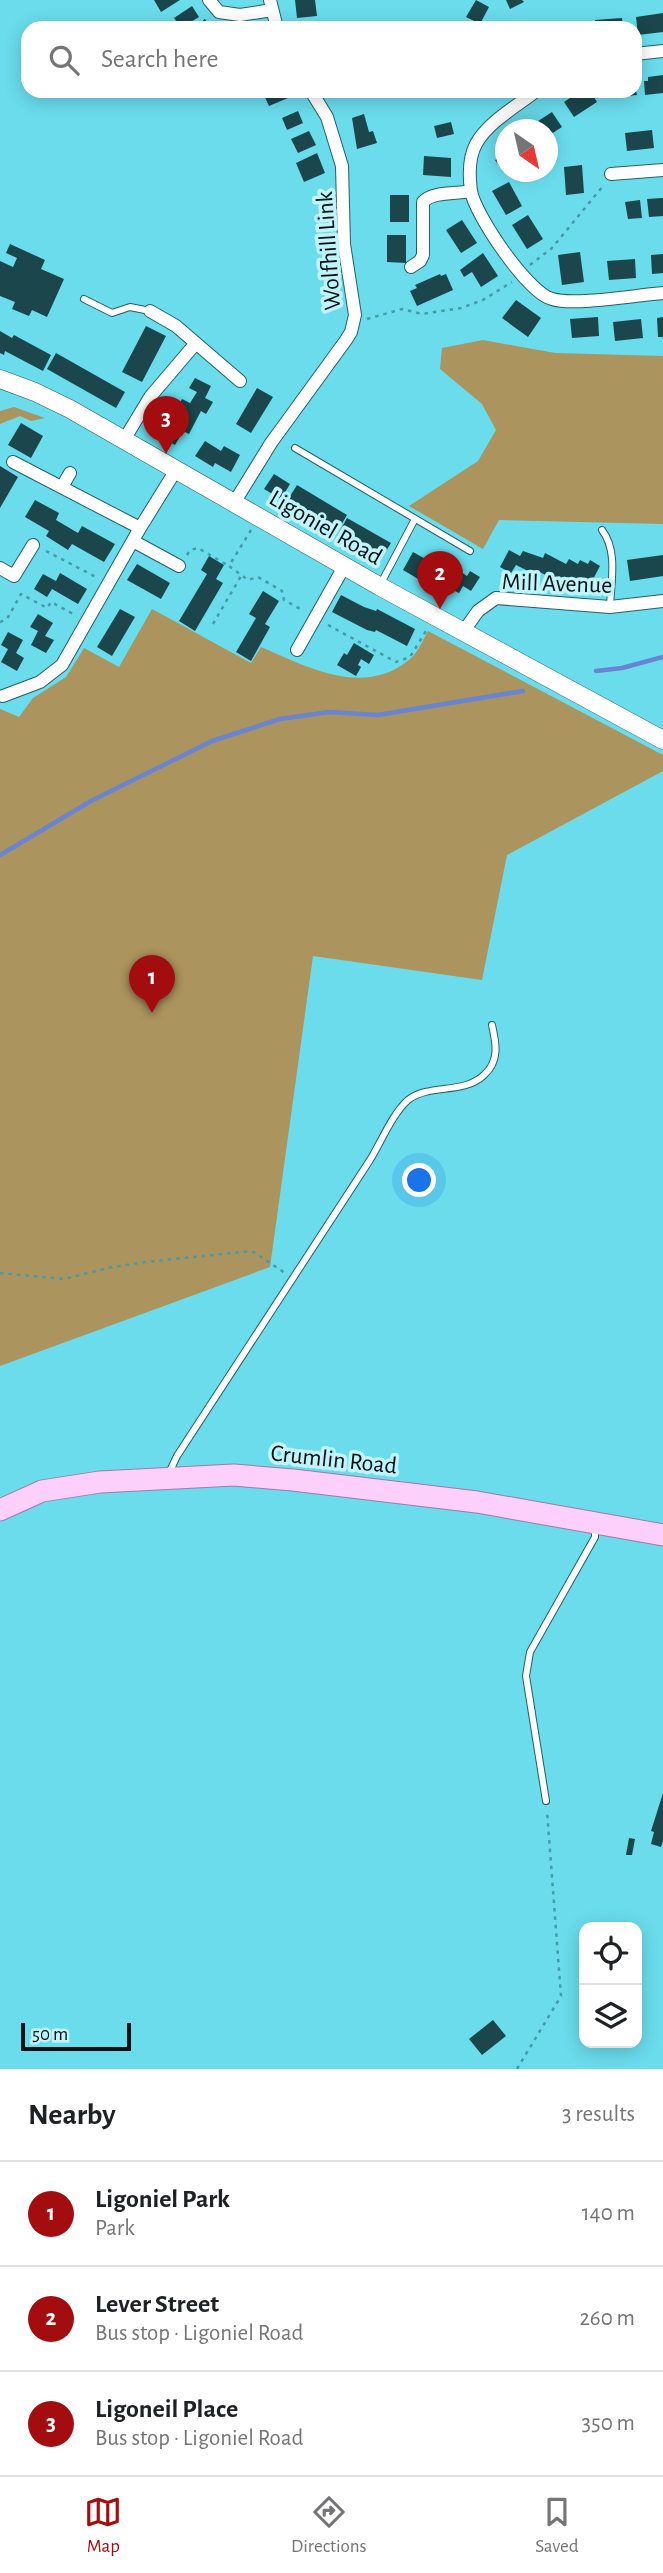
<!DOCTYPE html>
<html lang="en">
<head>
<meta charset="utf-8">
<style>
	body { margin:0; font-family:"Alegreya Sans",sans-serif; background:#f2f2f2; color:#202124 }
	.controls { position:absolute; right:21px; bottom:21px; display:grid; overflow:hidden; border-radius:14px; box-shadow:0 4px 18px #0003 }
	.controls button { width:63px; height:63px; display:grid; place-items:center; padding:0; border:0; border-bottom:2px solid #e0e0e0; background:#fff; color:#202124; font:35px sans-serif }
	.compass { position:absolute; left:495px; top:119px; width:63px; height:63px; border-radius:50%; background:#fff; box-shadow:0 4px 18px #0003; rotate:146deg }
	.scale { position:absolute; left:21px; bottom:18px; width:110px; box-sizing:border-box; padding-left:7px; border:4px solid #001114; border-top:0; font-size:19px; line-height:24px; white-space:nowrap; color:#001114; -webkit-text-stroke:5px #c1f3fb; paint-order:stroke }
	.you { position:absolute; left:420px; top:1181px; width:24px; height:24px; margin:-18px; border:5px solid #fff; border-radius:50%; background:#1a73e8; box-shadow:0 0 0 10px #1a73e833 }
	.badge { display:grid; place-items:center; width:46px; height:46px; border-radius:50%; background:#a40d0f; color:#fff; font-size:23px; font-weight:700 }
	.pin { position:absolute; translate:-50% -58px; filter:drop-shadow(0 2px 4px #0008) }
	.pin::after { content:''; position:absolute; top:37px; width:24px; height:21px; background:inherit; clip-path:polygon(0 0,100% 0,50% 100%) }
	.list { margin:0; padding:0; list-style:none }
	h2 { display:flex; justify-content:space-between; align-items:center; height:91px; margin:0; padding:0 28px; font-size:30px }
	h2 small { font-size:23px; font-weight:400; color:#757577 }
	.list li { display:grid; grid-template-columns:46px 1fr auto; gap:21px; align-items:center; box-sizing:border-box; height:105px; padding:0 28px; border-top:2px solid #e0e0e0 }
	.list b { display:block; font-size:26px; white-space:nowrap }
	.list p { margin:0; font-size:23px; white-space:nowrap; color:#757577 }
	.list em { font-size:23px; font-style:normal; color:#757577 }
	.icon { flex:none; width:38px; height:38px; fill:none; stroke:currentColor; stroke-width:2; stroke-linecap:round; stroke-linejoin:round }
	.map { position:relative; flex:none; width:663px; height:2069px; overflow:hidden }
	.search { position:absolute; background:#fff; box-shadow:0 4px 18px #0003; left:21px; right:21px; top:21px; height:77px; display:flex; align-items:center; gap:18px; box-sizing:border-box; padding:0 24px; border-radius:21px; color:#757577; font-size:26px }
	.sheet { height:406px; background:#fff }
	nav { display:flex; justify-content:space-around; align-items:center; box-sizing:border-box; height:98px; border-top:2px solid #e0e0e0; background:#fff; font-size:19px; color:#757577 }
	nav a { display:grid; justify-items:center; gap:4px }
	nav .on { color:#a40d0f }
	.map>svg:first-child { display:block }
	.green { fill:#ab945d }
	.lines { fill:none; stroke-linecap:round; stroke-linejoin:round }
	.stream { stroke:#6884d2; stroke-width:4.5 }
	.building { fill:#1a464c }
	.lane-casing { stroke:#236069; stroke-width:8 }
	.street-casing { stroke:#236069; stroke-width:14 }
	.secondary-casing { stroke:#236069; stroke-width:19 }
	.primary-casing { stroke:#a379a8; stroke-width:23 }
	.path { stroke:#489aa6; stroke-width:2.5; stroke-dasharray:3.5 5; stroke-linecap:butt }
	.lane { stroke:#fff; stroke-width:6 }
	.street { stroke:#fff; stroke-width:12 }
	.secondary { stroke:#fff; stroke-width:18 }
	.primary { stroke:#fdd0fb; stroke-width:21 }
	.labels { text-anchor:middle; stroke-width:7; stroke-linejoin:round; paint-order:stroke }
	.street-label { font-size:24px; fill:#001114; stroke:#c1f3fb }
</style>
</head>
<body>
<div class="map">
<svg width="663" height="2069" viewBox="0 0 663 2069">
	<rect width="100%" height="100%" fill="#6adcec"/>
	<!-- green -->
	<path class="green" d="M483 340 555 353 663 356V524L499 520 483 549 409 506 478 461 496 430 482 404 440 369 442 348Z
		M14 407 45 418 31 421 20 416 0 424V411Z
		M152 609 251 663 261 647C308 667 364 698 410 659 418 652 423 640 428 631L663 755V771L507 855 482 980 313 956 270 1267 0 1366V709L19 717 33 698 66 677 84 648 119 667Z"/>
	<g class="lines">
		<!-- stream -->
		<path class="stream" d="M596 671 622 668 663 657
			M0 855 91 801 212 741 280 719 329 712 378 715 523 691"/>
	</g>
	<!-- building -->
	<path class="building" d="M154 0H180L161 12Z
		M295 0H315L317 16 297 18Z
		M476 0 489 7 480 24 466 17Z
		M506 0H522L524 2 510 9Z
		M192 6 199 17 181 28 174 18Z
		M663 13V32L638 35 636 17Z
		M622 18 623 28H595V20Z
		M205 19 211 28H193Z
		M582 22 583 28H555V24Z
		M663 75V93L645 95 644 81H648V77Z
		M262 91H285L288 98 269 106Z
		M580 91H590L597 102 574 117 564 102Z
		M608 91H636L637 95 609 98Z
		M298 111 303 123 287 130 282 118Z
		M552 112 562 127 548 136V130H531L529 127Z
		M364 114 369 132 373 131 377 143 357 149 352 118Z
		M451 122 454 134 437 138 434 126Z
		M652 130 654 148 627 151 625 133Z
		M309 131 316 145 298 153 291 139Z
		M505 146V170L504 172 495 160 500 157 497 153Z
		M317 153 325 173 304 182 296 163Z
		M424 156 451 158V177L423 175Z
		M582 165 584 193 566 195 564 167Z
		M509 182 522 206 506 215 492 191Z
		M390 195H409V222H390Z
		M661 198H663V216L649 217 647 199Z
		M640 200 642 218 628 219 625 202Z
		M528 215 543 239 527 249 512 225Z
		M462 220 477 243 461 253 446 230Z
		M387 235H406V263L387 262Z
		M10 244 45 260 41 269 64 279 47 317 32 310 29 316 12 309 15 302 0 296V261L13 267 17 258 6 253Z
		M580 252 584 282 562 285 558 255Z
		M483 253 498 276 481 287 472 272 464 277 460 270Z
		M663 254V273L652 274 651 255Z
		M635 259 636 278 609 280 607 261Z
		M440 274 441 276 446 274 453 290 417 306 410 291 417 288 415 285Z
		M516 300 541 318 528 337 502 318Z
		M598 317 599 336 572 338 570 319Z
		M663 317V337H658L657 318Z
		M641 319 643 338 615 341 613 322Z
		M146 326 166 336 142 382 122 372Z
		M0 331 12 338 14 335 51 355 43 371 5 351 4 355 0 353Z
		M56 353 125 392 116 408 47 369Z
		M195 378 211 386 205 398 213 402 206 414 201 411 189 434 183 431 175 445 155 434 164 416 171 420 182 399 190 403 197 392 189 388Z
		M257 388 273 397 251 433 236 424Z
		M21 423 43 436 31 458 8 445Z
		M205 441 221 451 224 446 240 455 231 472 215 463 213 467 195 456Z
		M0 466 18 477 0 508Z
		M274 474 290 484 281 499 264 489Z
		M297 485 347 515 337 532 287 501Z
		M35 500 59 513 56 520 78 533 82 526 115 544 104 562 72 544 68 550 46 536 49 531 25 517Z
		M347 518 391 543 380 561 337 536Z
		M509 550 520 556 523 551 543 558 545 553 566 564 569 559 578 564 580 560 588 564 590 560 600 566 591 583 581 577 578 582 570 578 569 581 559 576 557 581 536 570 534 574 516 565 511 573 500 567Z
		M413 552 436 565 434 569 443 574 446 570 455 575 458 570 467 576 470 571 480 577 471 591 463 586 459 593 449 588 446 593 437 588 434 593 423 586 425 583 403 570Z
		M663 555V576L630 581 627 560Z
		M209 556 224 565 216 579 223 583 195 631 179 621 207 574 201 570Z
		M137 564 170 583 161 599 127 580Z
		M60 573 87 589 78 604 52 589 47 597 34 589 43 574 56 581Z
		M263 591 279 601 265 624 270 627 251 661 236 652 256 618 249 614Z
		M341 595 364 607 376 611 377 609 415 629 407 646 376 630 375 632 367 630 332 612Z
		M120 609 135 617 112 656 97 647Z
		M38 614 53 623 45 636 54 640 46 653 31 645 38 631 30 627Z
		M8 632 23 640 16 653 24 658 17 671 1 662 8 649 1 645Z
		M354 643 374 655 369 664 361 659 358 665 361 667 356 676 337 665 344 653 347 655Z
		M663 1793V1841L661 1847 651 1844 654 1832 651 1831Z
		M629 1838 635 1839 632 1855H626Z
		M493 2020 506 2036 482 2055 469 2039Z"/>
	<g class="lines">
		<defs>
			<path id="lane" d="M84 299 112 313 130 307 150 311
				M295 448 470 551
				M602 530C618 551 611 581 610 607
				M380 585 415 519
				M169 1473 177 1456 370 1160C381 1142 393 1113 408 1100 430 1083 463 1095 484 1075 500 1061 496 1043 492 1025
				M546 1801 526 1676 530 1652 595 1537V1527"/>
			<path id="street" d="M209 0 219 12 240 15 272 10
				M270 0 277 28
				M635 54 663 51
				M536 91C517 106 488 122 476 144 469 157 469 176 471 191 475 215 528 293 552 299 574 306 637 295 663 293
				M611 174 663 170
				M411 267 420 261 423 255V202C433 191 457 194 471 191
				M150 311 176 326 240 381
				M124 440 150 397 196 343
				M13 462 140 528
				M62 487 70 473
				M234 503 271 443 346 340 351 332 355 315 344 244 342 166 327 117 311 91
				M133 541 179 566
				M0 568 14 576 33 545
				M463 632 478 611 496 598 610 607 663 601
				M297 650 345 565
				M3 696 40 682 62 665 140 528 176 470"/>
			<path id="secondary" d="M0 379 35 392 70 409 379 586 663 740"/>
			<path id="primary" d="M0 1510 42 1491 100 1482 234 1475 293 1480 477 1502 663 1535"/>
		</defs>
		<!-- lane casing -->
		<use href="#lane" class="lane-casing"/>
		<!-- street casing -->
		<use href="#street" class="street-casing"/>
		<!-- secondary casing -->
		<use href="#secondary" class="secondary-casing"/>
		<!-- primary casing -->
		<use href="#primary" class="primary-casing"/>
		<!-- path -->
		<path class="path" d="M530 265 552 248 603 186
			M367 319 402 309 422 314 461 308 483 300 512 282
			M251 530 229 566 248 580 258 577 282 591 284 600 304 611
			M46 551 96 577
			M187 555 190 550 198 548 229 566
			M0 622 7 619 21 594 47 608 51 602 75 615
			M213 624 241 576
			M328 625 396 662 410 657 426 631
			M0 1273 64 1279 108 1268 145 1262 252 1251 285 1273
			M517 2069 561 1996 547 1811"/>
		<!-- lane -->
		<use href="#lane" class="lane"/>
		<!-- street -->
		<use href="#street" class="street"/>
		<!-- secondary -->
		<use href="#secondary" class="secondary"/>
		<!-- primary -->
		<use href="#primary" class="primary"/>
	</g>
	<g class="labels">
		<!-- street labels -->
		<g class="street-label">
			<text transform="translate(328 251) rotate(-94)" y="8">Wolfhill Link</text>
			<text transform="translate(326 527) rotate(30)" y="8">Ligoniel Road</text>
			<text transform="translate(557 583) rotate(2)" y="8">Mill Avenue</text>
			<text transform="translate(334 1459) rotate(6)" y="8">Crumlin Road</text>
		</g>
	</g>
</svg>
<div class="controls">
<button><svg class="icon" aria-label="locate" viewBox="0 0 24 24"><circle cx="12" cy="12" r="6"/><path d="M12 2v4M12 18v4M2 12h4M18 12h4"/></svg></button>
<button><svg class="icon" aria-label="layers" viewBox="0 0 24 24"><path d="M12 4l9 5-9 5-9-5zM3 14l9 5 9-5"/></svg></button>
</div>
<svg class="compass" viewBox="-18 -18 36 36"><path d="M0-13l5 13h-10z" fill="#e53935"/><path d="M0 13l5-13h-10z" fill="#757577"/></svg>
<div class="scale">50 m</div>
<div class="you"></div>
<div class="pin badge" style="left:152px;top:1013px">1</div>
<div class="pin badge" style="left:440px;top:609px">2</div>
<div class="pin badge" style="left:166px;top:454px">3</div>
<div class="search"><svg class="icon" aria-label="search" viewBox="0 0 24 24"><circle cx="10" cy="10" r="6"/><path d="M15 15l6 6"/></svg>Search here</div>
</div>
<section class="sheet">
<h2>Nearby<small>3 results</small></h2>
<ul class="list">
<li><span class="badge">1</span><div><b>Ligoniel Park</b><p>Park</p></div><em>140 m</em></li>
<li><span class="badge">2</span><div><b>Lever Street</b><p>Bus stop · Ligoniel Road</p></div><em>260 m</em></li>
<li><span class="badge">3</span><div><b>Ligoneil Place</b><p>Bus stop · Ligoniel Road</p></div><em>350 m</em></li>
</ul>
</section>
<nav>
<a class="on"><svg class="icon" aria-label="map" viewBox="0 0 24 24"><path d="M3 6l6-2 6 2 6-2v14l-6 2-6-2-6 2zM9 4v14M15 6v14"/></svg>Map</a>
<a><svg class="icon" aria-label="directions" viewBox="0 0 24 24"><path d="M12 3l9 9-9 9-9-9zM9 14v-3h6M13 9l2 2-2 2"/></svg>Directions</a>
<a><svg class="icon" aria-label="saved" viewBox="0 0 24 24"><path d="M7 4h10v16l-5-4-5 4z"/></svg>Saved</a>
</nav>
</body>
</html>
